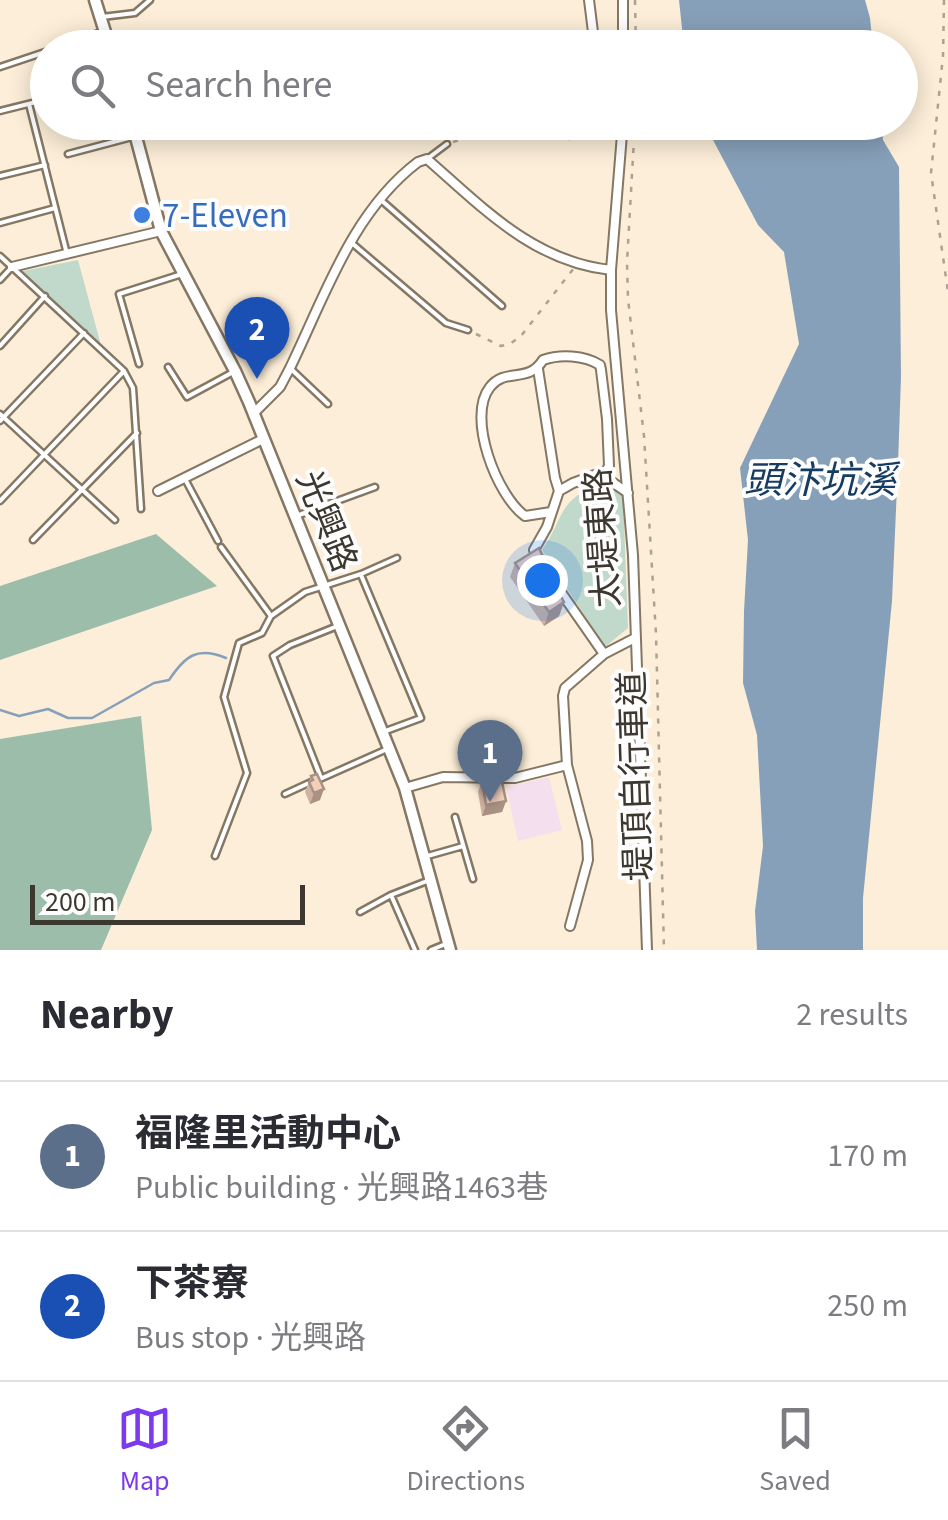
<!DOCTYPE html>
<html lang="en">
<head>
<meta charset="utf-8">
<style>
	body { margin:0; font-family:"Source Sans 3","Noto Sans TC",sans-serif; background:#f7f7f7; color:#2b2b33 }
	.scale { position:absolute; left:30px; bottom:25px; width:275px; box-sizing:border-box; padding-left:10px; border:5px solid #3d382f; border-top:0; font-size:28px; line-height:35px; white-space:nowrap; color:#3d382f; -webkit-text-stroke:8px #fdfdfd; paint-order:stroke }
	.you { position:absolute; left:542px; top:580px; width:35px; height:35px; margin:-25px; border:8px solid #fff; border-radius:50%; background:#1a73e8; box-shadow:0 0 0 15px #1a73e833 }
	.badge { display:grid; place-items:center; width:65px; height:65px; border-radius:50%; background:#7c3aed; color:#fff; font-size:32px; font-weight:700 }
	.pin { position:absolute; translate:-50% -82px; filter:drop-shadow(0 2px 5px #0008) }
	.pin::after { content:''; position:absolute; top:52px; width:35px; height:30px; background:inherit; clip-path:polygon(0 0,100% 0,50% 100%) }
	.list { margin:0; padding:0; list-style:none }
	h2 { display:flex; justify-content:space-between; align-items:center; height:130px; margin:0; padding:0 40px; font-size:42px }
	h2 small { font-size:32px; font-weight:400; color:#7c7c81 }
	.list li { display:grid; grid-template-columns:65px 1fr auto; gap:30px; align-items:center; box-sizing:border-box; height:150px; padding:0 40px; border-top:2px solid #e1e1e2 }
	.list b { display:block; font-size:38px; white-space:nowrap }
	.list p { margin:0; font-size:32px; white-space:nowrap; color:#7c7c81 }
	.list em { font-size:32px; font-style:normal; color:#7c7c81 }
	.icon { flex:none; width:55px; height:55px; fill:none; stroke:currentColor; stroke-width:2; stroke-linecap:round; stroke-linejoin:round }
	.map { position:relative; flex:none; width:948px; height:950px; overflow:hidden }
	.search { position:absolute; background:#fff; box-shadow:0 5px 25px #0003; left:30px; right:30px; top:30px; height:110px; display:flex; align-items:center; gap:25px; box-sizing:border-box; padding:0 35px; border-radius:55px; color:#7c7c81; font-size:38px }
	.sheet { height:430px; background:#fff }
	nav { display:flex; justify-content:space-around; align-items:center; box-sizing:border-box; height:140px; border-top:2px solid #e1e1e2; background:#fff; font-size:28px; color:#7c7c81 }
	nav a { display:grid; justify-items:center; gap:5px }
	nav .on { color:#7c3aed }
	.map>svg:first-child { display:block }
	.education { fill:#f4dfee }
	.green { fill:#c1d9cb }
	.forest { fill:#9bbdaa }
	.water { fill:#87a0b9 }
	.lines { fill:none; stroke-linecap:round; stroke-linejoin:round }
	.stream { stroke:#87a0b9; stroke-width:2.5 }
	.service-casing { stroke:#847764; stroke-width:9 }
	.minor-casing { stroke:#847764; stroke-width:12 }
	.secondary-casing { stroke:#847764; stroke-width:15 }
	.path { stroke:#ada292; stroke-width:2.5; stroke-dasharray:5 8; stroke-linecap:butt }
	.service { stroke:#fff; stroke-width:4 }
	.minor { stroke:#fff; stroke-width:8 }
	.secondary { stroke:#fff; stroke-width:10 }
	.wall { fill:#d0b2a3 }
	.shaded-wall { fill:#a99184 }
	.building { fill:#f2cfbd; stroke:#a99184; stroke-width:2.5 }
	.shop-dot { fill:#3f7fe0; stroke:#fdfdfd; stroke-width:4 }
	.labels { text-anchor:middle; stroke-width:8; stroke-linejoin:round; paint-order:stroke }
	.shop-label { font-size:35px; fill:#366cbe; stroke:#fdfdfd; text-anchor:start }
	.street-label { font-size:35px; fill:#3d382f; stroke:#fdfdfd }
	.water-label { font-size:38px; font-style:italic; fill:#163d61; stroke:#fdfdfd }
</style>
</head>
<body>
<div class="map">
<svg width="948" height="950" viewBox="0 0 948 950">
	<rect width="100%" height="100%" fill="#fceed8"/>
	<!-- education -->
	<path class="education" d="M549 777 562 830 518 841 506 787Z"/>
	<!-- green -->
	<path class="green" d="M78 260 102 349 98 350 23 271Z
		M600 485 617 487 623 495 628 628 605 647 542 550C564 519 558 498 600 485Z"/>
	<!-- forest -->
	<path class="forest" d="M156 534 217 586 0 660V586Z
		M141 716 152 830 101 950H0V739Z"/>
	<!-- water -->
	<path class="water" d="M679 0H865L870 18 873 47H684Z
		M704 123H881L883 140 899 167 901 377 898 464 892 601 863 898V950H757L755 911 763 846 757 735 743 683 744 611 748 540 740 468 799 344 784 252 758 225Z"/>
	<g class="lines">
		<!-- stream -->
		<path class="stream" d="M0 710 19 716 48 709 68 718H92L154 683 169 680C185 656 197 646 226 658"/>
		<defs>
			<path id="service" d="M102 17 135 13 150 0
				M57 48 101 32
				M0 67 48 51
				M29 104 67 254
				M0 111 48 99
				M68 154 136 136
				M427 159 447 144
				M0 176 45 165
				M381 200 502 306
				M0 223 55 208
				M353 244 446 323 468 330
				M0 256 124 371 133 388 141 509
				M0 280 12 267
				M0 346 45 296
				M139 364 119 294 182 274
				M168 367 187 397 235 371
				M290 368 328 404
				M0 414 115 520
				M0 421 84 333
				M185 479 218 541
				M0 501 124 371
				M299 515 375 487
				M33 540 137 433
				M221 547 271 616
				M361 575 421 718 383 732
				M321 778 273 656 290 645 335 627
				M320 779 385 750
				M285 794 311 782
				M455 817 473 879
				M215 856 247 773 224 697 239 643 262 633 271 616 305 592 361 574 397 558
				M424 857 463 846
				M391 895 415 950
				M360 912 391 895 427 881
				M431 950 448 943"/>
			<path id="minor" d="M589 0 595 48
				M623 0V48
				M606 122 607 131
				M623 122 611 270V310L633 555 647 950
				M12 267 161 231
				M538 369 555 478 559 491
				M253 414 280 387 290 368C325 296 352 212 418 162L427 159C483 208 534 262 611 270
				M599 473 628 493
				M158 491 263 439
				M539 559 534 550 547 527 559 491 573 483 606 471 609 466 607 419 601 370 600 365C584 355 560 354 543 360 528 384 506 367 490 387 466 417 497 496 525 516L551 512
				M558 588 604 654
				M405 788 443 777 515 778 567 765
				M570 926 588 860 587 841 567 765 563 696 565 688 604 654 635 638"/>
			<path id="secondary" d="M95 0 110 48
				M132 122 161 231 235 371 249 402 405 788 450 950"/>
		</defs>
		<!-- service casing -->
		<use href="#service" class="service-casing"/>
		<!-- minor casing -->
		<use href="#minor" class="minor-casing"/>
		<!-- secondary casing -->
		<use href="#secondary" class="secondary-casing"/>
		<!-- path -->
		<path class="path" d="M635 0 636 48
			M944 0 943 56 931 173 948 292
			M635 122 627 262 628 299 644 436 656 634 664 950
			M453 142 477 135 537 131 569 139 598 133
			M476 334 501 346 510 344 521 336 574 268"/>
		<!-- service -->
		<use href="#service" class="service"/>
		<!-- minor -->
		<use href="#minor" class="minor"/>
		<!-- secondary -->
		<use href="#secondary" class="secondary"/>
	</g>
	<!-- wall -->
	<path class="wall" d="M545 562 564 589 561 596 564 602 559 616 544 626 510 577 515 563Z
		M311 776 320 800 310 804 305 792Z
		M482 781 506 801 502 812 482 816 478 792Z"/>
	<!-- shaded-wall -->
	<path class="shaded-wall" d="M564 602 559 616 544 626 549 612Z
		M324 789 320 800 310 804 314 793Z
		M506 801 502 812 482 816 486 805Z"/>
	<!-- building -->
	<path class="building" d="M539 548 545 562 564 589 559 593 564 602 549 612 515 563Z
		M317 774 324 789 314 793 309 782 313 780 311 776Z
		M501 777 506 801 486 805 482 781Z"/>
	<!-- markers -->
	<circle class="shop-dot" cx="142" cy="215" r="10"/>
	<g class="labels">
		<!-- shop labels -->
		<g class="shop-label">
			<text x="162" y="227">7-Eleven</text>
		</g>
		<!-- street labels -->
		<g class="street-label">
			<text transform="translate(327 521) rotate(68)" y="12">光興路</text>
			<text transform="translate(602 538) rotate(-94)" y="12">太堤東路</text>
			<text transform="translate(635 776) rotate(-92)" y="12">堤頂自行車道</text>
		</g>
		<!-- water labels -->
		<g class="water-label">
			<text x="820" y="493">頭汴坑溪</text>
		</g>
	</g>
</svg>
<div class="scale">200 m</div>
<div class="you"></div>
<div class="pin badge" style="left:490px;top:802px;background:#5c6f8a">1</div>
<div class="pin badge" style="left:257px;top:379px;background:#1a4fb4">2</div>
<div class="search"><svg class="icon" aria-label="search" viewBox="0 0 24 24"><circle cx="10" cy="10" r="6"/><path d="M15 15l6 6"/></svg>Search here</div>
</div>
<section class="sheet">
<h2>Nearby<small>2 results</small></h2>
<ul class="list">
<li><span class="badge" style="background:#5c6f8a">1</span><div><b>福隆里活動中心</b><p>Public building · 光興路1463巷</p></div><em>170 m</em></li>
<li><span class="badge" style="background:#1a4fb4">2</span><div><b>下茶寮</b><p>Bus stop · 光興路</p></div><em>250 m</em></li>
</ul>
</section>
<nav>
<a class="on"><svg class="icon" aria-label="map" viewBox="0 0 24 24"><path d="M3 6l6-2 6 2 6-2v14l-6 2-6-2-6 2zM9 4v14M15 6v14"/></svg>Map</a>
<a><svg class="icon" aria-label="directions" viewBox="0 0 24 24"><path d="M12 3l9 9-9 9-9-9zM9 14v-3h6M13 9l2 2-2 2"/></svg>Directions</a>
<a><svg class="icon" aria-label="saved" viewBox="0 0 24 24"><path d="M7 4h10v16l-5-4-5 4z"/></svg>Saved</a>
</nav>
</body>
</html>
